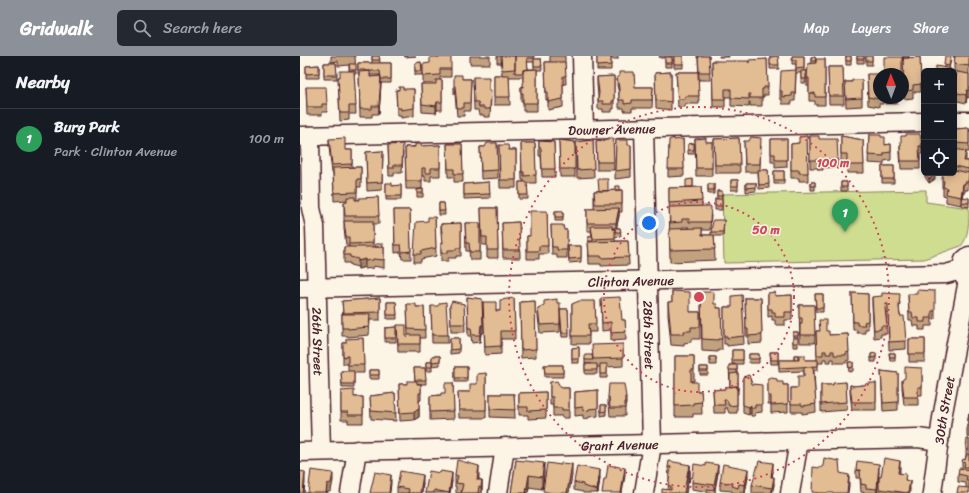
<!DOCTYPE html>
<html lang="en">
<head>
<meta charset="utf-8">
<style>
	body { margin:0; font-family:Sriracha,sans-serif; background:#242831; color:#f1f3f6 }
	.controls { position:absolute; right:12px; top:12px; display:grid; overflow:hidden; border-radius:6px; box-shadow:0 2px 10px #0003 }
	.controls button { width:36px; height:36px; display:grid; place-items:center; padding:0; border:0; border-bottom:1px solid #363941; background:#171b24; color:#f1f3f6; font:20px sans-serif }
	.compass { position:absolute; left:573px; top:12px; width:36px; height:36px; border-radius:50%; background:#171b24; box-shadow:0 2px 10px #0003; rotate:359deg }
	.you { position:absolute; left:349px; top:167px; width:14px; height:14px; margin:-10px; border:3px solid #fff; border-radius:50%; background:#1a73e8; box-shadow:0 0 0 6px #1a73e833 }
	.badge { display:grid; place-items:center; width:26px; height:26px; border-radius:50%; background:#8c9099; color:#fff; font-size:13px; font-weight:700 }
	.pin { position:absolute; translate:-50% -33px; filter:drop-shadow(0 1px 2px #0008) }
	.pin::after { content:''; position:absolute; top:21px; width:14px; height:12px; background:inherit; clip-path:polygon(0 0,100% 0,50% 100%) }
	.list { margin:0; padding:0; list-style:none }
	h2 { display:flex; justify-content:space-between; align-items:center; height:52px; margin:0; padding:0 16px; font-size:17px }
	h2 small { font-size:13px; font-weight:400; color:#9ea1a6 }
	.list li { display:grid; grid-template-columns:26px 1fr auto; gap:12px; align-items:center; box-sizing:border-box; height:60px; padding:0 16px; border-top:1px solid #363941 }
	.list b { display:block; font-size:15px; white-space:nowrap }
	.list p { margin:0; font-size:13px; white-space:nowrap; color:#9ea1a6 }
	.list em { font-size:13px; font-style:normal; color:#9ea1a6 }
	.icon { flex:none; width:22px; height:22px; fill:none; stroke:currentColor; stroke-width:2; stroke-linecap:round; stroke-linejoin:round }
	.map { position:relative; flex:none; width:669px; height:437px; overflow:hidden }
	header { display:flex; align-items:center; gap:24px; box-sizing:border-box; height:56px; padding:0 20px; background:#8c9099; color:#fff }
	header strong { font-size:19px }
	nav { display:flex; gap:22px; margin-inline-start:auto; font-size:14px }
	.search { width:280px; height:36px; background:#242831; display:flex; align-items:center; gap:10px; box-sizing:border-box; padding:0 14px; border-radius:6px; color:#9ea1a6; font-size:15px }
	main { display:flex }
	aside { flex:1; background:#171b24 }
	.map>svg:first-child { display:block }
	.park { fill:#cedd90; stroke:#8c7e5e }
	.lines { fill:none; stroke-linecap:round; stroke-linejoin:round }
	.minor-casing { stroke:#4a1f2b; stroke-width:21 }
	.minor { stroke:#fcf5e5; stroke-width:18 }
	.wall { fill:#c2a27e; stroke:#4a1f2b; fill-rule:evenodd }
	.shaded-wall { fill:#9e8466; stroke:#4a1f2b }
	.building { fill:#e2bc92; stroke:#4a1f2b }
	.ring { fill:none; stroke:#d1495b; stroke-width:2; stroke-dasharray:2 4 }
	.labels { text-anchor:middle; stroke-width:3; stroke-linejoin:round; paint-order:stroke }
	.street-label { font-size:13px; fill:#4a1f2b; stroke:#fcf5e5 }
	.centre { fill:#d1495b; stroke:#fcf5e5; stroke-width:2 }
	.ring-label { font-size:12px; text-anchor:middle; font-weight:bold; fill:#d1495b; stroke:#fcf5e5; stroke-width:3; stroke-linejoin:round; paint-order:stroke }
</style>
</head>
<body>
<header>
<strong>Gridwalk</strong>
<div class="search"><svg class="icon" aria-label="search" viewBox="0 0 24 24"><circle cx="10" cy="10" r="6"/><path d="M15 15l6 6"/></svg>Search here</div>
<nav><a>Map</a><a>Layers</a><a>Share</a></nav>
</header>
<main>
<aside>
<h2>Nearby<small></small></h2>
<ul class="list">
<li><span class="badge" style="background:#2e9e5b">1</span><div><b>Burg Park</b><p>Park · Clinton Avenue</p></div><em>100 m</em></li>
</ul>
</aside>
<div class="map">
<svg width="669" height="437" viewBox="0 0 669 437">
	<rect width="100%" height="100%" fill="#fcf5e5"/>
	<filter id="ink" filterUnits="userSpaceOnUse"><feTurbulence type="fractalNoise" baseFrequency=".025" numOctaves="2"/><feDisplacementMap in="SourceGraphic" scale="8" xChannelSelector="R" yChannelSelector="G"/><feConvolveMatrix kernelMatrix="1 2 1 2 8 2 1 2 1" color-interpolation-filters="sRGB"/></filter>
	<g filter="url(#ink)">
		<!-- park -->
		<path class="park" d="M626 134V146L669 152C669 163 669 182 661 190L624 203 424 207 422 138Z"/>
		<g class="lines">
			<defs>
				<g id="minor">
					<path d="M282 0 284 73"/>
					<path d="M654 65H669"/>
					<path id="s1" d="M344 72 352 388 344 437"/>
					<path id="s2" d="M0 80 624 66"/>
					<path id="s3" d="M10 80 11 152 15 170 21 395"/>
					<path d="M668 223 664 221 661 214 664 204 669 200"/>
					<path id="s4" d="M0 232 646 218 661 214"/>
					<path id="s5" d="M0 396 618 382 639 385"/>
					<path d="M50 437 57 394"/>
					<path d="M198 437 205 391"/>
					<path d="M490 437 499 385"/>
					<path id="s6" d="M632 437 642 362 668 224"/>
				</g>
			</defs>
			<!-- minor casing -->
			<use href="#minor" class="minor-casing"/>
			<!-- minor -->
			<use href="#minor" class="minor"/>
		</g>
		<!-- wall -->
		<path class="wall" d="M31 0H55L56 18H54L56 58H49V64L40 65 38 21H40L49 15V9L38 10V5L31 6Z
			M72 0H79L80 7H91V27H81L79 58H72V61H60L59 18H58V7H72ZM70 19H80V20L70 21Z
			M104 0H116L105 1Z
			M170 0H190V8H170Z
			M197 0H234V3H241L242 14H237V55H223V45H221V31H223V21H209L210 49H194V19H202L201 7H197ZM227 6H234V13H228Z
			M250 0H265V6L266 28H263V51L248 54V44H246L245 6H250Z
			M312 0H318V3H312Z
			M359 0H366V1H368V0H383V12H374V4H372V11H365V2H360Z
			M397 0H409L410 24H399L398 2H397Z
			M419 0H429V1H419Z
			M478 0 479 13H470V1Z
			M492 0H504V15H506V27H501V17H496L495 45H492V48H482V43H480V35L496 14V8H492Z
			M546 0H551V9H546Z
			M557 0H564V7H557Z
			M566 0H572V9H566Z
			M603 0 609 2 620 1 621 36H613V42L604 43Z
			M653 0H669V42L667 41 666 47 654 44V30L657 16 654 15V8L655 1H653Z
			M297 1H311V14H297Z
			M511 1H515L516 7 525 3V49H515V45H509V30H507V22L511 8Z
			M467 3 468 39H464V41H462V50H450V46H449V51L431 50V41H425V51H413L412 5 449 7Z
			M651 3 649 13 644 12V9Z
			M121 6 122 19H115V7Z
			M24 7H36L37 23H24Z
			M123 8 151 13V21H140V24H142V54H137L136 57 122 56 121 28H123Z
			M19 9V22H6V10Z
			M528 11H543L544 48H529Z
			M371 16V54L356 52 355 17Z
			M376 16H398L399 48H385V51H378Z
			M567 18 579 42H583V48H579V51L568 49Z
			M314 20V53H312V56H303V53H298V40L297 29V21Z
			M173 21 189 34 191 42 190 61H184V59H179L178 54H174Z
			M317 21 335 31H353L352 52H332V55H324V52H319V38L317 29Z
			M162 23H171L170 55H164V60H157L155 38H154V30Z
			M562 24V50L546 51 545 26H552Z
			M6 31 27 48V56H22V59H7Z
			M114 33V60L101 62V60H97L96 34Z
			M585 42H597V48H585Z
			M623 70H624V103H623Z
			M669 72V96H666V105H669L668 134H665V136H663L661 149 646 146V140L643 139V132H642V124L654 117V73Z
			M569 79 581 81 585 89 591 88V104L584 105V108L568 107Z
			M507 80 508 125H499V122H491V88L499 87Z
			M510 80 519 83 538 103V111L523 112V114H518V112H510Z
			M541 80 563 84 564 117H547V106H541Z
			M313 82 314 114H297L296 85 308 84Z
			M439 82 440 117H415L414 83Z
			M29 83 45 94H52V111H61V131H57V144H60L78 141 79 168H73V191H84V212L73 210V212L65 213V211L58 213V211L50 209V207H44V191H49V189H46L44 173V146H47V144L34 145 33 117H32L29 91Z
			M383 83 384 120 368 121V113Z
			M395 83 406 86H412V120H396Z
			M471 83H487V111L475 112V106H471Z
			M259 84 275 86V121H260Z
			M293 84 294 121 277 122 276 86Z
			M316 84 328 89H331V121L315 123Z
			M239 85 254 86 255 121H242L241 100H239Z
			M444 85 461 90 460 114H468L469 132 459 133 458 116H445Z
			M197 87 198 122 181 123 180 91H185Z
			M221 87H235L236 127H227L228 143H219V126H224V124H222Z
			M394 87V98H388V88Z
			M147 88H162L163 126H154V121H148Z
			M88 89 103 96 102 117H94V120H89Z
			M140 89V120H131V125H125V120H122V133H106L105 91Z
			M199 89 209 94H216V132H200Z
			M600 89 622 90V98H620V113H601L600 97Z
			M83 95 82 134 67 135 66 96Z
			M582 110H594V127H582Z
			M474 115H484V128H474Z
			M625 117 635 123 629 127 625 121Z
			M393 123V132L401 131 402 150 411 159 410 174H402V179H411V176L424 164 423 180H414L415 204 370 206 369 132H386ZM382 171H389V172L382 173Z
			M431 124H438V134H431Z
			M189 126 190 142 164 143V128Z
			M511 126H515V134H511Z
			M541 126H547V135H541Z
			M86 127 92 130 101 129V144H86Z
			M446 127H456V135L446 136Z
			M408 128H414V138H408Z
			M123 133V141H117V134Z
			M322 134V156H319V160L316 172H320L321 180 315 181V185H328L329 209 301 210V208H289L288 181H292L291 175H287V153H294V135Z
			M417 135H422V154H415V143H417Z
			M669 142V151L662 150V146Z
			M139 147H144L145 159H139Z
			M181 152H197L198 202H187V189H182Z
			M94 154H110L111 203H102L101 196 95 197Z
			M247 155 248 198H239V203H227V180H230Z
			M255 155H263V165H255Z
			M135 161 136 200 121 203V206H114V198Z
			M219 166 220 202H203L202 167Z
			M161 167V200H156V202H148V205H141V187H142L141 176V168Z
			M165 167H180V204H170L169 195H166Z
			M251 169 264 174H267V202H257V199H252Z
			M268 190H281V206L269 207Z
			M372 235 390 256H400V283H391V286L384 287V290L371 289 368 258V246H372Z
			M468 237 475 240 492 239V264H485V269H475V264H472V260L468 261Z
			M552 237 568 238V273H565V277H557V274H553Z
			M515 238H523V256H516Z
			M608 238 635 255V263H632V270H625V274H619V270H613L612 264H609Z
			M442 239 444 288 427 290V288H424V251H432Z
			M167 241 182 243 183 277H181L180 286 172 287 171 280H168Z
			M572 241 600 246 599 254 606 285V293L589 294 588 256H586V257L587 278H581V281L574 282 572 249Z
			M80 242V264H70L69 279 48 281V280H42V258H43L42 245Z
			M214 242 215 283H201V298L185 299 183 246 196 255H200Z
			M301 242 322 264H325L326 284 311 285V274L302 275Z
			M445 242H461L462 287 448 288V281H446Z
			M235 245 236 301 221 302 220 246Z
			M295 245 296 276H289V288H272V248Z
			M87 246H96L97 263H87Z
			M257 247 260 253H268L269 281H262L260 261V276L240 277 238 261V253Z
			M107 248 116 251H124L125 282H120V296H98L97 269 106 281 108 280Z
			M164 248 165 276H151L150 249Z
			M401 248H414L417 252H421L422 294H418V296L402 295Z
			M499 249H514L515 287H500Z
			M131 250 148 279V287H132Z
			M96 271V286H85V272Z
			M516 275H526L529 279 548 278 549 304 546 305V307H534V303H531V306H526V303H523V307H518V314H514L516 356 502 358V356H491V332H498L504 320V315L479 316V304H494V299H498V304H517Z
			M493 276H498V291H493Z
			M63 282 64 317H54V332H42L41 315H48V308H43V287H46Z
			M150 282H159V297L150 298Z
			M609 283H625V306H609Z
			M323 288V310L307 311V322H300V311H297V318H285V308H292H285V303L292 299Z
			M279 291V307H272V292Z
			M432 294H443V308H432Z
			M470 296H478V308H471Z
			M576 297V306H571V298Z
			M589 297H595V305H590Z
			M449 298H459V307H449Z
			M132 300H140V309L132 310Z
			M375 300H394V325H391L397 335H401L402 358H393V361H375Z
			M410 301H416V309H410Z
			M126 306H132V315H126Z
			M548 306H553V315L549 316Z
			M244 309H263V321H245Z
			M429 309H437V317H438V338H437V357H429L427 352H425V357H414L413 334 425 333 430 331Z
			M155 311H167V326H155Z
			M400 311H408V319H400Z
			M114 312H125L126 328H117H121V344L119 345V361L114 364 100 365 99 328H107L115 325Z
			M622 312V339H618V349H604L602 332V324Z
			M69 314H79V323H69Z
			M581 315 598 317V354L583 355Z
			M186 317V362H159L158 336H170Z
			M443 321 452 328 462 349V356L455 357V360H451V357L449 359 443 357Z
			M468 323 483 329H488V356L471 357V348H468Z
			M250 326 261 332H269V362H262V360H253V349H250Z
			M546 326 547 354 521 356V329H533Z
			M153 327 154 363 130 364V340L141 339 145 337Z
			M576 327V354H552L550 337V329L552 330 564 329Z
			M298 334V360L289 361V362L283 363V359L275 360V336Z
			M41 335 54 341H63V367H48V364H41Z
			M246 336V362L228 363V359H219V337Z
			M95 337 96 365 71 363 70 340Z
			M190 338H214L215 362 190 361Z
			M308 341H326V349H325V360H310L309 349H308Z
			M301 349H306V359L301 360Z
			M669 357V382L667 381V370Z
			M669 383V437L666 432V427L658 426V418L662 413V406L665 404 666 399V391Z
			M216 404 244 419 242 433 229 431 228 437H211Z
			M390 409V421L389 426 388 425 386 437 368 434 369 423 368 411Z
			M556 414 579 416 577 437H566L561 436 560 422H556Z
			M473 415 472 421 474 429 472 437H452V429Z
			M418 417 415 434V437L392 433V426Z
			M600 418 606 424 610 437H579V421H581Z
			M155 419 179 422V424H182V437H156V431H155Z
			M448 421 445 437 439 436V437H432V435L420 434V426Z
			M300 422 298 437H283V436L274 434V426Z
			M152 425 150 437H125Z
			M123 427 122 437H97V431Z"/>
		<!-- shaded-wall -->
		<path class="shaded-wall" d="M81 20V28L79 58V50Z
			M667 34V41L666 47V39Z
			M137 46V54L136 57V50Z
			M635 119V123L629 127V123Z
			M663 128V136L661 149V141Z
			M319 152V160L316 175V167Z
			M65 203V211L58 213V205Z
			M181 269V277L180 286V279Z
			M451 349V357L449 359V351Z
			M119 353V361L114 364V356Z
			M600 405V417L598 429V417Z
			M244 407V419L242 433V421Z
			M473 407V415L471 429V421Z
			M272 408V420L269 437H267Z
			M579 408V416L577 437V433Z
			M390 409V421L389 426V414Z
			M418 409V417L414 437V429Z
			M179 410V422L177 435V424Z
			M325 412V420L322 437H321Z
			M448 413V421L445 437V429Z
			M300 414V422L298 437H297Z
			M388 414V425L386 437H384Z
			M5 416V427L4 437H3Z
			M33 417V425L31 435 26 437 27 428Z
			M152 417V425L150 437H149Z
			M91 419V427L90 437H89Z
			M123 419V427L122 437H120Z
			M229 419V431L228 437H226Z
			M549 419V430L548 437H547Z
			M474 421V429L472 437V432Z
			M182 424V437H181V431Z
			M610 425V437H608Z"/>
		<!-- building -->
		<path class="building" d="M72 0H79L80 4H72Z
			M138 0H150V1H138Z
			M201 0H215V13L202 14Z
			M215 0H234V2H227L228 13 223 14V17H215Z
			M374 0H383V8H374Z
			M398 0H409L410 16H399Z
			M478 0 479 9H470V1Z
			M492 0H504V12L496 13V4H492Z
			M546 0H551V5H546Z
			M557 0H564V3H557Z
			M566 0H572V5H566Z
			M603 0H609V2H603V5Z
			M645 0H651L649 10 644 9Z
			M655 0H669V10L654 8Z
			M130 1H151V13H140V19L123 20V8L130 7Z
			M297 1H311V9L297 10Z
			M365 1H372V7H365Z
			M511 1H515L516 5H511Z
			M584 1H602V18H584Z
			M620 1 621 28 613 29V34L604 35 603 2Z
			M234 3H241L242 10H234Z
			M467 3 468 31H464V33H462V42H450V38H449V43L431 42V33H425V43H413L412 5H448L449 7V4Z
			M516 3H525V41H515V37L509 38V22H507L508 8 516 7Z
			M121 6 122 15H115V7Z
			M245 6H265L266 20H263V43L248 46V36H246Z
			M24 7H36L37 19H24Z
			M58 7H91V23H81L80 15H66L65 14H58Z
			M49 8H56V14H50Z
			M19 9V17L6 18V10Z
			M636 10 651 13 650 15H635Z
			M528 11H543L544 40H529Z
			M237 13V47H223V37H221V31H223V14Z
			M496 14 495 37H492V40L482 41V35H480L481 15Z
			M40 15H54L56 50H49V57H40L38 21H40Z
			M70 15V21L81 20 79 50H72V53H60L59 16Z
			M501 15H506V23H501Z
			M319 16H334L335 31H353L352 44H332V47L324 48V44H319V32L317 21H319Z
			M371 16V46L356 44 355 17Z
			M376 16H398L399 40H385V43H378Z
			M657 16 669 18V34H667L666 39 654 36V30Z
			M567 18H579V43L568 41Z
			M154 19H162V23H171L170 47H164V52H157L155 30H154Z
			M194 19H209L210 41H194Z
			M314 20V45H312V48H303V45H298L299 36 297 21Z
			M173 21H189V34H191L190 53H184V51H179L178 46H174Z
			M136 24H142V46H137L136 50 122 48 121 28H136Z
			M552 24H562V42L546 43 545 26H552Z
			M6 31H26L27 48H22V51H7Z
			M99 31H103V33H114V52L101 54V52H97L96 34H99Z
			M623 70H624V85H623Z
			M669 72V88L654 87V73Z
			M606 78H620L622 90H619L620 105H601L600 89H601V80H606Z
			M569 79H581V81H585V89L591 88V96L584 97V100L568 99Z
			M507 80 508 117H499V114H491V88L499 87V81Z
			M510 80H519V83H537L538 103 523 104V106H518V104H510Z
			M541 80 563 84 564 109H547V98H541Z
			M451 81 461 82 460 108H445L444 85H449Z
			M45 82V94H52V108L32 109 29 83Z
			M308 82H313L314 106H297L296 85 308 84Z
			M374 82V84L383 83 384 113H368L369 84Z
			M406 82V86H412V112H396L395 83Z
			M439 82 440 109H415L414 83Z
			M471 83H487V104H475V98H471Z
			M259 84 275 86V113H260Z
			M293 84 294 113 277 114 276 86Z
			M316 84H328V89H331V113L315 115Z
			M239 85 254 86 255 113H242L241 92H239Z
			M187 87H197L198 114 181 115 180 91H185Z
			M221 87H235L236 119 224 120V116H222Z
			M394 87V94H388V88Z
			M103 88 102 109H94V112H89L88 89Z
			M115 88H121V90L140 89V112H131V117H125V112H122V125H106L105 91H115Z
			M147 88H162L163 118H154V113H148Z
			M199 89H208L209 94H216V124H200Z
			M622 91H624V99H623Z
			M654 93 666 95 664 105H669V113L654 110Z
			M83 95 82 126 67 127 66 96Z
			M582 110H594V123H582Z
			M61 111V123H57V136L34 137 33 112Z
			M458 114H468L469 128 459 129Z
			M654 114 669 117 668 126H665V128H663L661 141 646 138 647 132 643 131 644 125 642 124 643 117H654Z
			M474 115H484V124H474Z
			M625 117H633L635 119 629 123Z
			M298 123H308V135H299Z
			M393 123V131H386V124Z
			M431 124H438V130H431Z
			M189 126 190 138 164 139V128Z
			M219 126H227L228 139H219Z
			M511 126H515V130H511Z
			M541 126H547V131H541Z
			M86 127H92V130L101 129V140H86Z
			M446 127H456V131L446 132Z
			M408 128H414V134H408Z
			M315 130H320V134H315Z
			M401 131 402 145 369 147V132Z
			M123 133V137H117V134Z
			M322 134V148H295L294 135Z
			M417 135H422V140H417Z
			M47 141H55V144H60L59 142 78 141 79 160H45L44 146H47Z
			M662 141 669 142V147L662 146Z
			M415 143H422V150H415Z
			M139 147H144L145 155H139Z
			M410 150 411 151 410 166H389V163H382V166L370 167 369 151Z
			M181 152H197L198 194H187V181H182Z
			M319 152 316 167H287V153Z
			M94 154H110L111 195 102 196 101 189H95Z
			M230 155H247L248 190H239V195H227V180H230Z
			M255 155H263V161H255Z
			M128 161H135L136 192 121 195V198H114L116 166 128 165Z
			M413 164H424L423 176H411Z
			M44 165H73V187L49 188V181H46Z
			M219 166 220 194H203L202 167Z
			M161 167V192H156V194H148V197H141V187H143L141 168Z
			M165 167H180V196H170L169 187H166Z
			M251 169H263L264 174H267V194H257V191H252Z
			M291 170H312V173H315V182L293 183Z
			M312 172H320L321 176H315V173H312Z
			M402 172V179H414L415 193 370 194 369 173Z
			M288 181H293V185H288Z
			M328 185 329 201 301 202V200H289L288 186Z
			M75 188H83V191H75Z
			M268 190H281V202L269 203Z
			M44 191H84V204L73 203V204L65 205V203L58 205V203L50 201V199H44Z
			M617 234 635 235V255H632V262H625V266H619V262H613L612 256H609L608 238H617Z
			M372 235 390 236V256H400V271H391V275H384V278H371L368 246H372Z
			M401 236H414V248H417V252H421L422 283H418V284L402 283Z
			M475 236V240L492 239V256H485V261H475V256H472V253H468V237Z
			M552 237 568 238V265L564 266 565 269H557V266H553Z
			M582 237 600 238 599 251 600 260H604L606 285 589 286 588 248H586L585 252 587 270H581V273L574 274 572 241 582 240Z
			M515 238H523V252H516Z
			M442 239 444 280 427 282V280H424V251H432V240Z
			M167 241 182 243 183 269H181L180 279H172L171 272H168Z
			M320 241 322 264H325L326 276 311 277V266L302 267 301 242Z
			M80 242V256L43 257 42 245Z
			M214 242 215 275H201V290L185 291 183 246H196V255H200V244Z
			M445 242H461L462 279 448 280V273H446Z
			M257 243V247H260V268L240 269 238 253 244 250V245Z
			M152 245 164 248 165 268H151L150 249Z
			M235 245 236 293 221 294 220 246Z
			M279 245H295L296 268H288L289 280H272V248Z
			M87 246H96L97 259H87Z
			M146 246 148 279H132L131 250H138L140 247Z
			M107 248H116V251H124L125 274 108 273Z
			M499 249H514L515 279H500V268H502V262H499Z
			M260 253H268L269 277H262Z
			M42 258H70L69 271 48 273V272H42Z
			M519 264H526V275H529V279L548 278 549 296 546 297V299H534V295H531V298H526V295H523V299H517L516 275H520Z
			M97 269H106V281L108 279H120V288H98Z
			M96 271V282H85V272Z
			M493 276H498V280H493Z
			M63 282 64 309H48V300L43 301V287H46V283Z
			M150 282H159V293L150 294Z
			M493 282H498V287H493Z
			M609 283H625V298H609Z
			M323 288V302L293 303 292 289Z
			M279 291V303H272V292Z
			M432 294H443V304H432Z
			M470 296H478V304H471Z
			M576 297V301L571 302V298Z
			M589 297H595V301H590Z
			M449 298H459V303H449Z
			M285 299H292L293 304H285Z
			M494 299H498V303H494Z
			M499 299H505V304H518V310L479 312V304H499Z
			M132 300H140V305L132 306Z
			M375 300H394V314H391V326H397V335H401L402 346 393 347V349L375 350Z
			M410 301H416V304L410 305Z
			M126 306H132V311H126Z
			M548 306H553V311L549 312Z
			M285 308H297V314H285Z
			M300 308H307V318H300Z
			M244 309H263V317H245Z
			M429 309H437V314H429Z
			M155 311H167V322H155Z
			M400 311H408V315H400Z
			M504 311H513L516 348 502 350V348H491V332H498V320H504Z
			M605 311 622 312V331H618V341H604L602 324 605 322Z
			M114 312H125L126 324H115Z
			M69 314H79V319H69Z
			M41 315H54V328H42Z
			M581 315 598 317V346L583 347Z
			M186 317V354H159L158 336H170V328H177V318Z
			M438 317V334H437V330L430 331V318Z
			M449 319 452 328 462 329V349H455V352H451V349L449 351 443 349V321Z
			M471 322 477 323V326H483V329H488V348L471 349V340H468V323Z
			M107 325H117V328H121V337H119V353L114 356 100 357 99 328H107Z
			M257 325 261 332H269V354H262V352H253V341H250V326Z
			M546 326 547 346 521 348V329H533V327Z
			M145 327H153L154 355 130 356V340L141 339V337H145Z
			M568 327H576V346H552L550 329H552V330L564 329Z
			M309 328H324L326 341H325V352H310L309 341H308Z
			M437 330V349L429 350 427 344H424L425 349H414L413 334 425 333V331Z
			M54 334V341H63V359H48V356H41V335Z
			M298 334V352L289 353V354L283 355V351L275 352V336Z
			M246 336V354L228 355V351H219V337Z
			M95 337 96 357 71 355 70 340Z
			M190 338H214L215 354 190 353Z
			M301 349H306V355L301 356Z
			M669 357V370H667Z
			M667 383H669V396L666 391Z
			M667 398 669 399V411H664L665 407 662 406 663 403 665 404Z
			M524 402 539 405 540 417 549 419 547 437H520L512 436 513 411 520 412 523 410Z
			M584 402 600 405 598 417 606 418 605 424 610 425 608 437 579 433V421H581Z
			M157 404 179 410 177 424H182L181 431 179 430 178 437H161L163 428 156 427 158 420 155 419Z
			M216 404 244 407 242 421 229 419 226 437H211Z
			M369 405 390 409 389 414H388L384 437H362V433L371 434V430H368L371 411H368Z
			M459 405 473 407 471 421H474L472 432 452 429Z
			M557 405 579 408 577 433 566 432V429L561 428 560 414H556Z
			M247 407 261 409V407L272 408 267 437H252L243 435Z
			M406 407 418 409 414 429 392 426 394 408 406 410Z
			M423 408 448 413 445 429 439 428 438 432 432 430 433 427 420 426Z
			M308 409 325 412 321 437H302L304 423H306Z
			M277 410 300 414 297 434 283 430V428L274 426Z
			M659 412 669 414V425H666L667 420 658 418Z
			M11 414 33 417 31 427 27 428 26 437H5H8Z
			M0 415 5 416 3 437H0Z
			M100 415 123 419 120 437H108L109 433 97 431Z
			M129 415 140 417 141 415 152 417 149 437 134 434V437H125Z
			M75 416 91 419 89 437H70Z
			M658 431 669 432V437H657Z
			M407 433 415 434V437H407Z"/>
	</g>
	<!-- distance rings -->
	<g class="ring">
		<circle cx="399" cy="241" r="95"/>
		<circle cx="399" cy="241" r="190"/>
	</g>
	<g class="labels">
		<!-- street labels -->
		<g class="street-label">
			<text dy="5" stroke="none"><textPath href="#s2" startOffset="312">Downer Avenue</textPath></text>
			<text dy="5" stroke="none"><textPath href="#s4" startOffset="331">Clinton Avenue</textPath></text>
			<text dy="5" stroke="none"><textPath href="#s1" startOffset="207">28th Street</textPath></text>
			<text dy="5" stroke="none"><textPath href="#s3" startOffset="206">26th Street</textPath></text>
			<text dy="5" stroke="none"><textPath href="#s6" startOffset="84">30th Street</textPath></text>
			<text dy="5" stroke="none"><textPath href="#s5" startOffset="320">Grant Avenue</textPath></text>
		</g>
	</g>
	<circle cx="399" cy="241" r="6" class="centre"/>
	<g class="ring-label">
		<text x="533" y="111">100 m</text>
		<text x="466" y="178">50 m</text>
	</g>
</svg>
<div class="controls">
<button>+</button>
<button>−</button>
<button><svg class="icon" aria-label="locate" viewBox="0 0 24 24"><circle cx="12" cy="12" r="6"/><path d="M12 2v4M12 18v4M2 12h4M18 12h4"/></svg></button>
</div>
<svg class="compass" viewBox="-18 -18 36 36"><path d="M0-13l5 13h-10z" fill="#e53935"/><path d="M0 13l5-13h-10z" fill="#9ea1a6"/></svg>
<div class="you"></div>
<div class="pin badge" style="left:545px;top:176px;background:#2e9e5b">1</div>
</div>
</main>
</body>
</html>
